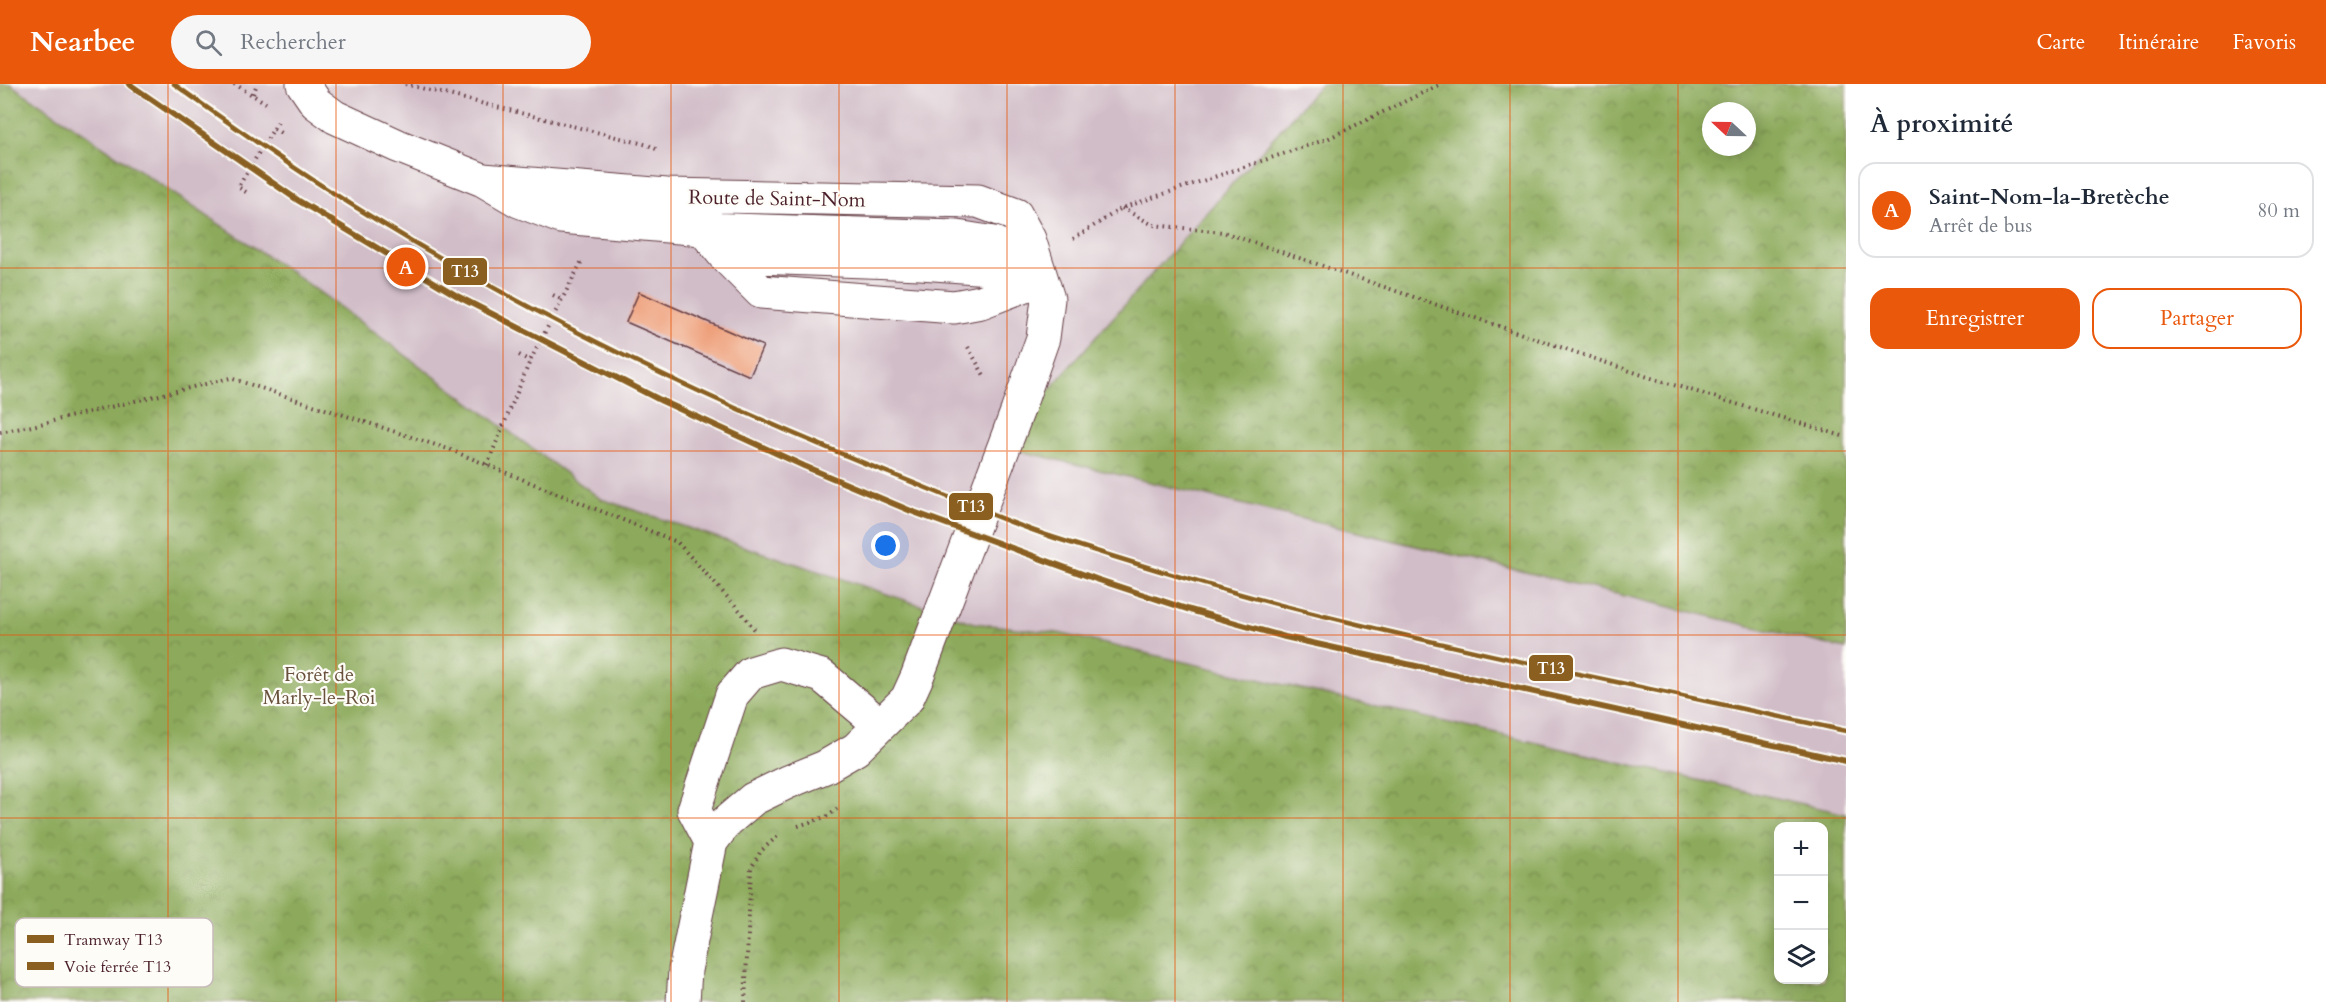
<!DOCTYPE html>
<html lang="fr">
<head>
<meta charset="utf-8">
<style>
	body { margin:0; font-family:Cardo,serif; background:#f6f6f7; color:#1f2937 }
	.controls { position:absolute; right:18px; bottom:18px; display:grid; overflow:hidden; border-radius:12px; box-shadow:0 3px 15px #0003 }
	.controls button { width:54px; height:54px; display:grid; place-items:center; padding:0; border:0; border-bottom:2px solid #e0e1e3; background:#fff; color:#1f2937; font:30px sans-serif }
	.compass { position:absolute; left:1702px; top:18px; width:54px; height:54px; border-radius:50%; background:#fff; box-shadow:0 3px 15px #0003; rotate:292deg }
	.you { position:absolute; left:886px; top:462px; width:21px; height:21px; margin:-15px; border:4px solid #fff; border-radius:50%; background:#1a73e8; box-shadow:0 0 0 9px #1a73e833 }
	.badge { display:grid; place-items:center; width:39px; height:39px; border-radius:50%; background:#ea580c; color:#fff; font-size:20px; font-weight:700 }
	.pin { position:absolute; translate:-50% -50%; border:3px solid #fff; box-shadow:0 2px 6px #0006 }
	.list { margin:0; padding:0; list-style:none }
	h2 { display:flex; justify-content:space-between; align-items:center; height:78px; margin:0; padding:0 24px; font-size:26px }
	h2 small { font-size:20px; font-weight:400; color:#747a83 }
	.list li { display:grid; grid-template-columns:39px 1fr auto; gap:18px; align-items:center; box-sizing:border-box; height:96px; margin:0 12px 12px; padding:0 12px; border:2px solid #e0e1e3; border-radius:18px }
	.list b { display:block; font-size:22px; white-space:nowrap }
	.list p { margin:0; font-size:20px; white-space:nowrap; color:#747a83 }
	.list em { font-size:20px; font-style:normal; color:#747a83 }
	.actions { display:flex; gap:12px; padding:18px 24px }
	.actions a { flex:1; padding:14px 0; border:2px solid #ea580c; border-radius:18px; text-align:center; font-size:21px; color:#ea580c }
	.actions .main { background:#ea580c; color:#fff }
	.icon { flex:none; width:33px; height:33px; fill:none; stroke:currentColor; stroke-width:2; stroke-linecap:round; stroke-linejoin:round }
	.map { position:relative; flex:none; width:1846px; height:918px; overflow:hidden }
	header { display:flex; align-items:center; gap:36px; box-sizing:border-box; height:84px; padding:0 30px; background:#ea580c; color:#fff }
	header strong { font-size:28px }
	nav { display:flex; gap:33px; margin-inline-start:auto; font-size:21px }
	.search { width:420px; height:54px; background:#f6f6f7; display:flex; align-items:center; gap:15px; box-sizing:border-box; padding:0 21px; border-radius:33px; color:#747a83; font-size:22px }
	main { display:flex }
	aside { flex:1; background:#fff }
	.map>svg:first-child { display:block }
	.railway { fill:#d1bdc8 }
	.forest { fill:url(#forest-crowns); stroke:#6c6444; stroke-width:1.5; fill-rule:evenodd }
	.building { fill:#ee9f79 }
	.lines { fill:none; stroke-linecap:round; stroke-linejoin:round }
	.minor-casing { stroke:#643d44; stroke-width:35 }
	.path { stroke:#643d44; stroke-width:4; stroke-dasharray:1.5 4.5; stroke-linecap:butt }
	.minor { stroke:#fff; stroke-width:33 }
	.rail-1-casing { stroke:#fdfcf7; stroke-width:10 }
	.rail-1 { stroke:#8a5f20; stroke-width:6 }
	.tram-1-casing { stroke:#fdfcf7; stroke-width:9 }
	.tram-1 { stroke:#8a5f20; stroke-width:4.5 }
	.grid { fill:none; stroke:#e8590c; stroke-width:1.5; stroke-opacity:0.55 }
	.labels { text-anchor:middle; stroke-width:4.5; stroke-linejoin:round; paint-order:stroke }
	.street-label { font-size:20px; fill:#4a1f2b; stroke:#fdfcf7 }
	.park-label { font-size:20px; fill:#69513d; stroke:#fdfcf7 }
	.key { fill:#fdfcf7; stroke:#c7baba; stroke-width:1.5 }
	.key-label { font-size:16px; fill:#4a1f2b }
	.line-badge { stroke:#fdfcf7; stroke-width:2 }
	.badge-label { font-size:16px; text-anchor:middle; font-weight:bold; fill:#fff }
</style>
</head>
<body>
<header>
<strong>Nearbee</strong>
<div class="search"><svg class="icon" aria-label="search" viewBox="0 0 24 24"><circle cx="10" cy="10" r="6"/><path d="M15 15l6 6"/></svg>Rechercher</div>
<nav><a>Carte</a><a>Itinéraire</a><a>Favoris</a></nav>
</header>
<main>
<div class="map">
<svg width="1846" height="918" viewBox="0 0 1846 918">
	<defs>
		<pattern id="forest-crowns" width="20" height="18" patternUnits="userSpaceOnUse" patternTransform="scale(1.5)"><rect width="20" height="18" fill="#8daa5c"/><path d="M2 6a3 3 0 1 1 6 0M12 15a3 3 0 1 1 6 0" fill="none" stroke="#758a4c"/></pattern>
	</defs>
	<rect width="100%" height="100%" fill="#fdfcf7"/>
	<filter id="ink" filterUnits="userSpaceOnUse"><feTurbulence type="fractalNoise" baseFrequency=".0167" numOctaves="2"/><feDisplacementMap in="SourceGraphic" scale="12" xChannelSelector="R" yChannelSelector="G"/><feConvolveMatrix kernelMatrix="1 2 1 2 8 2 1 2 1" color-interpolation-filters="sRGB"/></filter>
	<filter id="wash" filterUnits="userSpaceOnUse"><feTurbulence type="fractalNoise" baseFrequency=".008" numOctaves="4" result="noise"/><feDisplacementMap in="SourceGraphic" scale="24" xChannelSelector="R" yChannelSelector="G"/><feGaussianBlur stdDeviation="1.35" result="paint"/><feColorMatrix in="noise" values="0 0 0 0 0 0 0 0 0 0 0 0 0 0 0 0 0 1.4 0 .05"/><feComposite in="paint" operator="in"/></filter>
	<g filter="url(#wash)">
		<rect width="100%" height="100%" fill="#f6ead5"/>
		<!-- railway -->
		<path class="railway" d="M10 0H1321L999 362 1846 565V730L1058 549 974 539 601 415 307 199Z"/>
		<!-- forest -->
		<path class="forest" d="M0 0H10L307 199 601 415 974 539 1058 549 1846 730V918H0ZM1778 742H1824V896H1778Z
			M1321 0H1846V565L999 362ZM1711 27H1747V63H1711Z"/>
		<g id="blocks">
			<!-- building -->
			<path class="building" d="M639 208 763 262 750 292 626 238Z"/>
		</g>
	</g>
	<g filter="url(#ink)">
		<use href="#blocks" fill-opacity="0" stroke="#643d44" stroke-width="1.5"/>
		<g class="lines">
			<defs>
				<path id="minor" d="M303 0 316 19 335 33 398 62 483 96 519 117 561 133 703 145 957 153 994 159 1035 179
					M483 96 667 111 978 117 1016 131 1029 155 1048 215 1043 254 1017 328 917 593 907 615 856 665 825 683 788 698 753 715 726 738 711 758 685 886 683 918
					M705 132 703 145 725 172 921 179 990 184 1035 179
					M725 172 761 208 954 223 981 218 1041 195
					M711 758 694 726 732 611 751 589 781 580 822 592 879 640"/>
			</defs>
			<!-- minor casing -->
			<use href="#minor" class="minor-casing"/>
			<!-- path -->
			<path class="path" d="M234 0 266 19
				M405 0 648 61 660 67
				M253 10 257 0
				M274 45 284 51
				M246 108 238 103 279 36
				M1122 124 1153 141 1223 148 1654 295 1846 353
				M1073 155 1122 124 1327 55 1441 0
				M553 211 563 216
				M968 263 985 293
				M519 271 530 277
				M0 348 32 342 230 294 448 365 677 458 741 528 755 546
				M487 381 530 277 583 175
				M798 742 828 732 837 725
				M745 918 751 784 761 767 780 750"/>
			<!-- minor -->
			<use href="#minor" class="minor"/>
			<defs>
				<path id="rail-1" d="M129 0 299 117 459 213 662 317 804 382 911 427 1096 495 1190 526 1285 553 1846 677"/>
			</defs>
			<!-- rail-1 casing -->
			<use href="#rail-1" class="rail-1-casing"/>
			<!-- rail-1 -->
			<use href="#rail-1" class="rail-1"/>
			<defs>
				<path id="tram-1" d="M174 0C238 46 303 91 370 132 538 235 717 321 899 393 950 413 1000 436 1052 453 1132 479 1214 504 1296 525 1478 571 1663 607 1846 647"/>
			</defs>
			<!-- tram-1 casing -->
			<use href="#tram-1" class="tram-1-casing"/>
			<!-- tram-1 -->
			<use href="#tram-1" class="tram-1"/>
		</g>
	</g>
	<!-- grid -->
	<path class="grid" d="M168 0V918M336 0V918M503 0V918M671 0V918M839 0V918M1007 0V918M1175 0V918M1343 0V918M1510 0V918M1678 0V918M0 184H1846M0 367H1846M0 551H1846M0 734H1846"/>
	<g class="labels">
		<!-- street labels -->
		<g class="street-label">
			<text transform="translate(777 114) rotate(1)" y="7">Route de Saint-Nom</text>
		</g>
		<!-- park labels -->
		<g class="park-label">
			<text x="319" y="597">Forêt de<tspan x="319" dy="23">Marly-le-Roi</tspan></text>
		</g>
	</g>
	<!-- legend -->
	<rect x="15" y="834" width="198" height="69" rx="9" class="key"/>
	<rect x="27" y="851" width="27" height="8" fill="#8a5f20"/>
	<rect x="27" y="878" width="27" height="8" fill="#8a5f20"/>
	<g class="key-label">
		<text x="64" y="861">Tramway T13</text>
		<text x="64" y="888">Voie ferrée T13</text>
	</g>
	<g class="line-badge">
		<rect x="442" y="173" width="46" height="29" rx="6" fill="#8a5f20"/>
		<rect x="948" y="408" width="46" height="29" rx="6" fill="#8a5f20"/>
		<rect x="1528" y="570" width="46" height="28" rx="6" fill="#8a5f20"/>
	</g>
	<g class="badge-label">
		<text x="465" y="193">T13</text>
		<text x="971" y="428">T13</text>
		<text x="1551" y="590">T13</text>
	</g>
</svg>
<div class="controls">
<button>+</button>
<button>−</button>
<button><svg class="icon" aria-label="layers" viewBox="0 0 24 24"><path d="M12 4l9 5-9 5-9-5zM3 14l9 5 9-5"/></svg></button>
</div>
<svg class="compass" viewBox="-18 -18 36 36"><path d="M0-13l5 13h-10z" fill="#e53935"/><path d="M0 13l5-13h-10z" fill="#747a83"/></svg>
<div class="you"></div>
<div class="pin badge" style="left:406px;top:183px">A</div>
</div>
<aside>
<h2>À proximité<small></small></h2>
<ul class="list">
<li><span class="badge">A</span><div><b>Saint-Nom-la-Bretèche</b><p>Arrêt de bus</p></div><em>80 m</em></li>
</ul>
<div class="actions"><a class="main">Enregistrer</a><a>Partager</a></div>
</aside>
</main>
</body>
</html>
